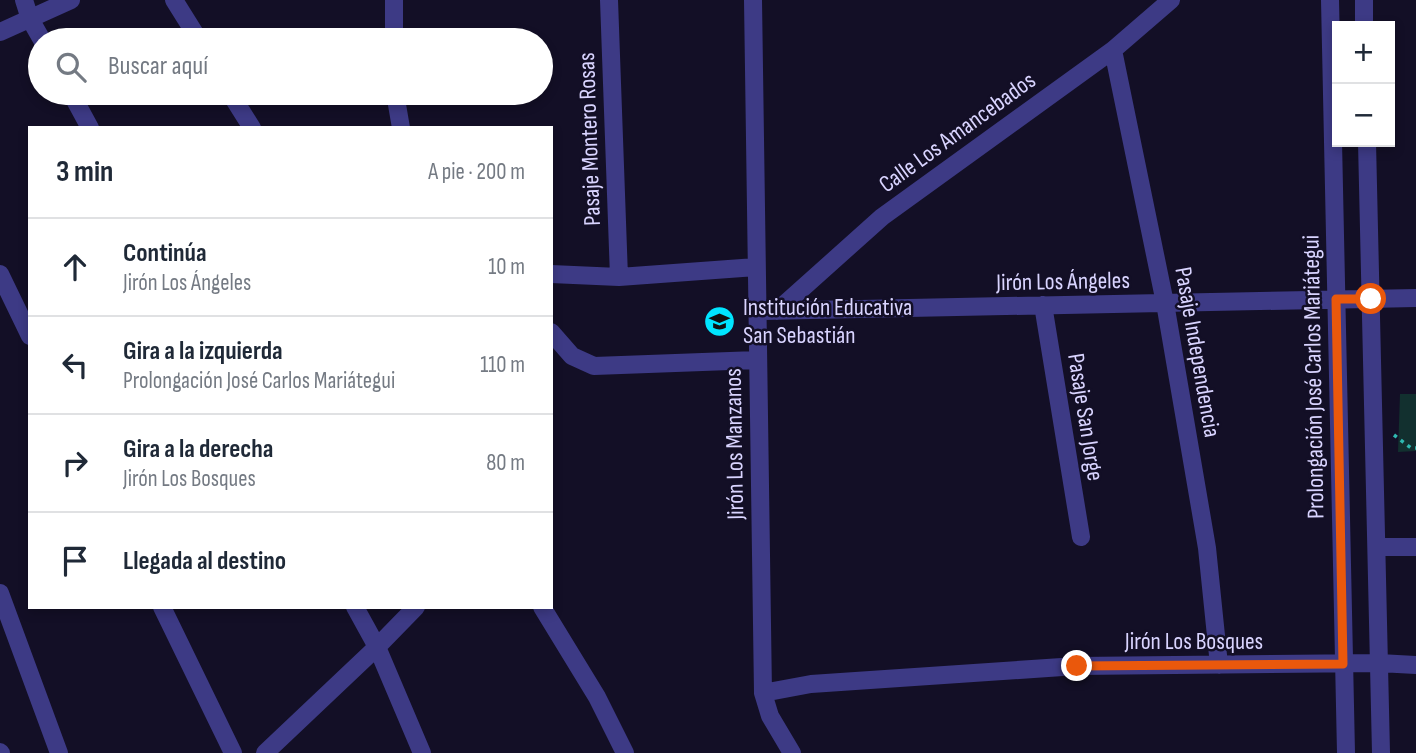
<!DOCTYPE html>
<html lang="es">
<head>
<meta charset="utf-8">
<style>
	body { margin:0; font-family:"Sofia Sans Condensed",sans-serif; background:#f6f6f7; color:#1f2937 }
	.controls { position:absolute; right:21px; top:21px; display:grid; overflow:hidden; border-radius:0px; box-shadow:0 4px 10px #0003 }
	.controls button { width:63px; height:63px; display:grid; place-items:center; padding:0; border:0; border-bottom:2px solid #e0e1e3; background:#fff; color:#1f2937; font:35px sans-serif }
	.stop { position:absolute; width:21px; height:21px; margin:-16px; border:5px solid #ea580c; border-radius:50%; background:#fff }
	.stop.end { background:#ea580c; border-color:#fff; box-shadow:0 2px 7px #0008 }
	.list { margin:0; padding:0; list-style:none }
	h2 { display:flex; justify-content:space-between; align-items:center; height:91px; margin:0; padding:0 28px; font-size:30px }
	h2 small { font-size:23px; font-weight:400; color:#747a83 }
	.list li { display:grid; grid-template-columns:46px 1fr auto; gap:21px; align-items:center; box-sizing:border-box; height:98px; padding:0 28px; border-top:2px solid #e0e1e3 }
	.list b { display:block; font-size:26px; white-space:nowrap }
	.list p { margin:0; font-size:23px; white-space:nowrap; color:#747a83 }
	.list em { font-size:23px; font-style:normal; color:#747a83 }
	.icon { flex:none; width:38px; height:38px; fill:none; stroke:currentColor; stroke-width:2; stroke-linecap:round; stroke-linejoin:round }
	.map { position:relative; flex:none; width:1416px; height:753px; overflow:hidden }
	.search { position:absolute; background:#fff; box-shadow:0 4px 10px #0003; left:28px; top:28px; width:525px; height:77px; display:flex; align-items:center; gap:18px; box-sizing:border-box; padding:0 24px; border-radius:38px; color:#747a83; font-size:26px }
	.panel { position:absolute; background:#fff; box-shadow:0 4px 10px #0003; left:28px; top:126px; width:525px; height:483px; border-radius:0px }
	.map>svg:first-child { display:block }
	.green { fill:#12302f }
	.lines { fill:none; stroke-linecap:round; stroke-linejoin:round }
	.path { stroke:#2fb8b0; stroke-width:3.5; stroke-dasharray:3.5 5; stroke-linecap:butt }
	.minor { stroke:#3d3a85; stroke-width:18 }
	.route { stroke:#ea580c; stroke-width:9 }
	.labels { text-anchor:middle; stroke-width:5; stroke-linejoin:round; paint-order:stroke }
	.street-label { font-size:24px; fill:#d9d4ff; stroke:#130f26 }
	.poi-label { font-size:24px; fill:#d9d4ff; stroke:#130f26; text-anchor:start }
</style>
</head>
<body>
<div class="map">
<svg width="1416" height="753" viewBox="0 0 1416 753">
	<rect width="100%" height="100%" fill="#130f26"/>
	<!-- green -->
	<path class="green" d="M1400 394H1416V451L1398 452Z"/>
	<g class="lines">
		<!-- path -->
		<path class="path" d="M1394 435 1411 448H1416"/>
		<!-- minor -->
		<path class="minor" d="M24 0 30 19 42 40
			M174 0 199 40
			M609 0 619 277
			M753 0 763 693 770 716 792 753
			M1330 0 1346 753
			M1364 0V26
			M0 32 71 0
			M394 40V0
			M1113 50 1165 303 1207 548 1219 665
			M71 93 90 128
			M230 93 252 128
			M395 93 401 128
			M1367 142 1381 753
			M0 274 30 336
			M551 274 619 277 756 267
			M1043 305 1081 537
			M756 311 1416 298
			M777 311 882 217 1113 50 1171 0
			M551 332 572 356 594 366 757 360
			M1377 547H1416
			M0 593 59 753
			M162 607 233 753
			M355 607 377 647 422 753
			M542 607 597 697 625 753
			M763 693 811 684 1077 666 1379 663 1416 665
			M0 752 1 753
			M265 753 377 647 416 607"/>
	</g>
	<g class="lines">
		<!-- route -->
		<path class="route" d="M1077 666 1343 664 1336 299H1371"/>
	</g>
	<!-- icons -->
	<defs>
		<symbol id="school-disc" viewBox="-11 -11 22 22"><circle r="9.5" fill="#00e5ff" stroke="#130f26"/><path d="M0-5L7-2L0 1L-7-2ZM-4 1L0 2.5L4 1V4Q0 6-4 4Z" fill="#111"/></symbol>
	</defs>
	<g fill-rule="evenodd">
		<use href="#school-disc" x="702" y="304" width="35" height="35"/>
	</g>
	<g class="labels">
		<!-- street labels -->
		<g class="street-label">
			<text transform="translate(957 132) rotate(-36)" y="8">Calle Los Amancebados</text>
			<text transform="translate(589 139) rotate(-92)" y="8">Pasaje Montero Rosas</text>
			<text transform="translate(1063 281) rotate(-1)" y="8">Jirón Los Ángeles</text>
			<text transform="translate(1198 352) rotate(80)" y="8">Pasaje Independencia</text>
			<text transform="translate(1313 377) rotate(-91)" y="8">Prolongación José Carlos Mariátegui</text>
			<text transform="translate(1086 417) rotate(81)" y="8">Pasaje San Jorge</text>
			<text transform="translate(734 444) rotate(-91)" y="8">Jirón Los Manzanos</text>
			<text x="1194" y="649">Jirón Los Bosques</text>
		</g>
		<!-- poi labels -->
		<g class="poi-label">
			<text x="743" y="315">Institución Educativa<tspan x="743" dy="28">San Sebastián</tspan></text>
		</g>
	</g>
</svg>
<div class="controls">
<button>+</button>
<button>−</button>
</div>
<div class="stop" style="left:1371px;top:299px"></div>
<div class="stop end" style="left:1077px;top:666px"></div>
<div class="search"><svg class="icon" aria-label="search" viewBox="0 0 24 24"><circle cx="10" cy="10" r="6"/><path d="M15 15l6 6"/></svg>Buscar aquí</div>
<section class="panel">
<h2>3 min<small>A pie · 200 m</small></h2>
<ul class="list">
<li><svg class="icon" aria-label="ahead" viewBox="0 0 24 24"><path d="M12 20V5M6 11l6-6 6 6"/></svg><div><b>Continúa</b><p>Jirón Los Ángeles</p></div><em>10 m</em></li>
<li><svg class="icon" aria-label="left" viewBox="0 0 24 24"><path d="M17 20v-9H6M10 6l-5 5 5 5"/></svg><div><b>Gira a la izquierda</b><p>Prolongación José Carlos Mariátegui</p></div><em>110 m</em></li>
<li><svg class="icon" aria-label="right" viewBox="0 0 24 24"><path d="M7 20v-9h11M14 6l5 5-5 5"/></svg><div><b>Gira a la derecha</b><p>Jirón Los Bosques</p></div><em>80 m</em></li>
<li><svg class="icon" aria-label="arrive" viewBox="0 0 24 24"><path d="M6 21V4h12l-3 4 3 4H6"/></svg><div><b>Llegada al destino</b></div></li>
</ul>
</section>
</div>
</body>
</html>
